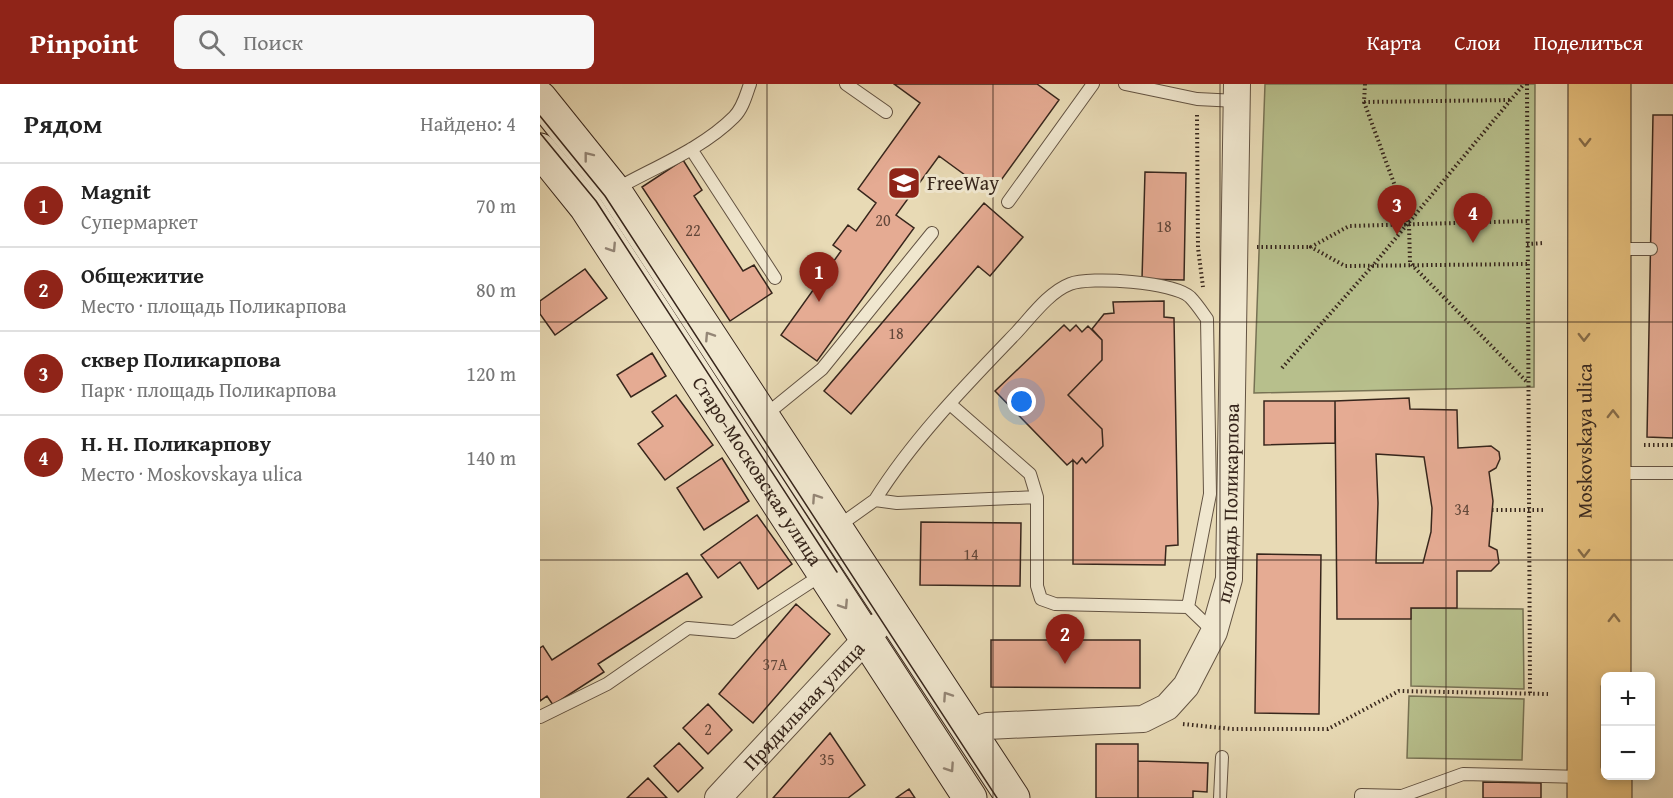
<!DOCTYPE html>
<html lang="ru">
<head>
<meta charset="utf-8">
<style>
	body { margin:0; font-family:"Gentium Book Plus",serif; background:#f6f6f6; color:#222 }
	.controls { position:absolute; right:18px; bottom:18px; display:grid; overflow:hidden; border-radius:9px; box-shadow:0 3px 9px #0003 }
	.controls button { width:54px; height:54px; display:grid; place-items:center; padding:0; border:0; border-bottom:2px solid #e0e0e0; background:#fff; color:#222; font:30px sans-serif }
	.you { position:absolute; left:482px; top:318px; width:21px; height:21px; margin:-15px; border:4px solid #fff; border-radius:50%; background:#1a73e8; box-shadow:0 0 0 9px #1a73e833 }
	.badge { display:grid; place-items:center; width:39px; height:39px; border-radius:50%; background:#8f2418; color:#fff; font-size:20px; font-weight:700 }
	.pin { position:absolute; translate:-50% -50px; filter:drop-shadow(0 2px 3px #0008) }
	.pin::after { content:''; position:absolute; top:32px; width:21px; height:18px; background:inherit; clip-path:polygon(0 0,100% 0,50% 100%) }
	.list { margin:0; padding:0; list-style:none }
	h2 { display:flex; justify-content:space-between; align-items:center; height:78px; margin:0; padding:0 24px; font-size:26px }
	h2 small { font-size:20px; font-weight:400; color:#767676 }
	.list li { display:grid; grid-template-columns:39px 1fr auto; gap:18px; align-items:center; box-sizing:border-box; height:84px; padding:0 24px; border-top:2px solid #e0e0e0 }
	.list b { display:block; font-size:22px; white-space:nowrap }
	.list p { margin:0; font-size:20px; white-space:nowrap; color:#767676 }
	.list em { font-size:20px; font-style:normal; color:#767676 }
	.icon { flex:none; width:33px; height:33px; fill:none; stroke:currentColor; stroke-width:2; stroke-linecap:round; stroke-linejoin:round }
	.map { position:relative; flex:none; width:1133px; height:714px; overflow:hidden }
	header { display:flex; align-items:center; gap:36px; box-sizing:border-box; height:84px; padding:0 30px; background:#8f2418; color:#fff }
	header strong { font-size:28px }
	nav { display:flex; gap:33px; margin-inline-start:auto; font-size:21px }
	.search { width:420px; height:54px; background:#f6f6f6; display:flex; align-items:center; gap:15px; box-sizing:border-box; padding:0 21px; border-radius:9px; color:#767676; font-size:22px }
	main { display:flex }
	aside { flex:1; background:#fff }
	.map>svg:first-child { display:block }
	.green { fill:#b7bf8c; stroke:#777254; stroke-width:1.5 }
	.building { fill:#e5ab93; stroke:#37261c; stroke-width:1.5; fill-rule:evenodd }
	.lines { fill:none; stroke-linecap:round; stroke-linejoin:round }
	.lane-casing { stroke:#635342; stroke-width:14 }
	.street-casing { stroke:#635342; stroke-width:28 }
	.secondary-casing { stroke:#37261c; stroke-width:35 }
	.primary-casing { stroke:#37261c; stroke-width:35 }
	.path { stroke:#37261c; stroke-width:4; stroke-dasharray:1.5 3; stroke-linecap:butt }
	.lane { stroke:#f0e7cf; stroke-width:12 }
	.street { stroke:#f0e7cf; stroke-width:26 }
	.secondary { stroke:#f0e7cf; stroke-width:33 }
	.primary { stroke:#e4bd7a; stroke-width:33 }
	.tram { stroke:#37261c; stroke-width:1.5 }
	.oneway { stroke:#856a46 }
	.oneway2 { stroke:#948676 }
	.grid { fill:none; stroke:#37261c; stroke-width:1.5; stroke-opacity:0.55 }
	.labels { text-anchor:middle; stroke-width:6; stroke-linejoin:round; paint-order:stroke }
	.number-label { font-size:16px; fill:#62473a }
	.poi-label { font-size:20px; fill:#37261c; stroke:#f0e7cf; text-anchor:start }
	.street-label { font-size:20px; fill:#37261c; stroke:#f0e7cf }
</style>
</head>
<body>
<header>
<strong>Pinpoint</strong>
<div class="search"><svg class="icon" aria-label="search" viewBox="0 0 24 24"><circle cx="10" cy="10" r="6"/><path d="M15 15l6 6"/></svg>Поиск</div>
<nav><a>Карта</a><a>Слои</a><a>Поделиться</a></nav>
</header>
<main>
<aside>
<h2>Рядом<small>Найдено: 4</small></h2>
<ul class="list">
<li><span class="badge">1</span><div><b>Magnit</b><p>Супермаркет</p></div><em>70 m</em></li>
<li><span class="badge">2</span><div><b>Общежитие</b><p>Место · площадь Поликарпова</p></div><em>80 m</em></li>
<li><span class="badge">3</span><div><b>сквер Поликарпова</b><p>Парк · площадь Поликарпова</p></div><em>120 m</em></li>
<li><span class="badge">4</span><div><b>Н. Н. Поликарпову</b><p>Место · Moskovskaya ulica</p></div><em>140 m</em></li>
</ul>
</aside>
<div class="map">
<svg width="1133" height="714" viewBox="0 0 1133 714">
	<rect width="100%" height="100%" fill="#e8dab5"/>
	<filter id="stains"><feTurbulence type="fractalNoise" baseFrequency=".00333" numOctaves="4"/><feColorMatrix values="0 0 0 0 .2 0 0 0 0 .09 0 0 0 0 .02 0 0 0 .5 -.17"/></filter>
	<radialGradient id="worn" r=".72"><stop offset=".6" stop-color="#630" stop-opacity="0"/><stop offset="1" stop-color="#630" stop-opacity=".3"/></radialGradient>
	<!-- green -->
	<path class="green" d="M725 0H995L994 303 714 309Z
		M871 524 983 525 984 605 871 602Z
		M869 612 984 615 982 676 867 674Z"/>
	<!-- building -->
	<path class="building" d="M354 0H497L519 16 451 110 399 72 356 131 374 144 277 277 241 251 301 167 293 161 308 141 316 147 336 119 318 105 380 19Z
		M1113 31H1133V354L1107 353Z
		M143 76 162 106 154 112 203 187 214 181 232 209 190 237 102 103Z
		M605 88 646 89 644 196 602 195Z
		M444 119 483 153 450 192 438 182 311 330 284 307Z
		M45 185 67 214 15 251 0 230V217Z
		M624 217V233L634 234 638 461 626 462 625 481 533 480V376L537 380 542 374 546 379 563 362 562 345 528 311 562 276V256L552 245 564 230 574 229 573 218Z
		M524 241 530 247 536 241 542 248 548 242 562 256V276L528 311 562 345 563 362 546 379 542 374 537 380 533 376 527 381 455 307Z
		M112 269 126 292 91 313 77 291Z
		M136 311 173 361 125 396 98 360 123 342 112 328Z
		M869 314 870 325 917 326 918 364 951 362 959 368 960 375 956 384 949 388 953 417 949 462 957 466 959 479 951 487H917V524H871V535H797L795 317ZM836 370 884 373 892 424 891 448 883 479H836L838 419Z
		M724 317H795V359L724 361Z
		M182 374 209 417 164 446 137 404Z
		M217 431 252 480 218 505 200 478 178 494 161 471Z
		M381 438 481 439 480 502 380 501Z
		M717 470 781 471 779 630 715 629Z
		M147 489 162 513 58 580 64 588 13 621 7 612 0 617V564L3 562 12 576Z
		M256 520 290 550 213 639 179 610Z
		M451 556H600V604L451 603Z
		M168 620 192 646 168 670 143 644Z
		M290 649 325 701 308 714H233Z
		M139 659 163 684 138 708 114 682Z
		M556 660H598V714H556Z
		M598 677 668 679 667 708 653 707V714H598Z
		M108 694 127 714H87Z
		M943 698 1001 699V714H943Z
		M369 705 375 714H356Z"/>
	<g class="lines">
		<defs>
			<path id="lane" d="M306 0 346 28
				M585 0 657 15 697 17
				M151 65 235 194
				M76 105C115 83 162 65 194 33 203 24 206 11 210 0
				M468 118 553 0
				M1075 165H1111
				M410 320 490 390 497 413
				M223 333 282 285 392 149
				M1074 389H1133
				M335 416C373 355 426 301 476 249 491 233 509 208 530 200 550 192 634 198 650 213 656 219 662 228 667 235L670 410 648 523
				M297 443 335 416 357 419 497 413V502L501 515 515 520 648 523 674 548
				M0 633 67 600 148 544 194 548 283 490
				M680 714 682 673
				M821 714V711L862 712 923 690 1042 693"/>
			<g id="street">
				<path id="s1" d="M431 648 447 642 603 635 627 623 646 602 674 548 689 495 697 0"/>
				<path id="s2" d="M178 714 338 542"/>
			</g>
			<g id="secondary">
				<path d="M0 14 74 106 473 714"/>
				<path id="s3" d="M0 66 46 123 430 714"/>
			</g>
			<g id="primary">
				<path d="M1074 0V592"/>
				<path d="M1075 692V714"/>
				<path id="s4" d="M1044 714 1045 0"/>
			</g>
		</defs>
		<!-- lane casing -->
		<use href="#lane" class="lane-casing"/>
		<!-- street casing -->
		<use href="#street" class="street-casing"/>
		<!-- secondary casing -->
		<use href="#secondary" class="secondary-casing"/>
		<!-- primary casing -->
		<use href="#primary" class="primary-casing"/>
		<!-- path -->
		<path class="path" d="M825 0 824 18 970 16
			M987 0 990 609
			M824 18 869 140 870 179 987 298
			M657 31 658 164 663 203
			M987 160 1004 159
			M717 163H771
			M987 180 805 182 771 163 809 142 988 137
			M742 284 835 179 984 0
			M1104 361H1133
			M952 426H1006
			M643 640 692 645H788L859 607 1008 610"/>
		<!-- lane -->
		<use href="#lane" class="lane"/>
		<!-- street -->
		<use href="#street" class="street"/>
		<!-- secondary -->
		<use href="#secondary" class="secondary"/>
		<!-- primary -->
		<use href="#primary" class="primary"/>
		<!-- tram -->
		<path class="tram" d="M0 32 65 112 457 714
			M0 49 56 117 297 488"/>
	</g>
	<!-- one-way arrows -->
	<defs><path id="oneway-chevron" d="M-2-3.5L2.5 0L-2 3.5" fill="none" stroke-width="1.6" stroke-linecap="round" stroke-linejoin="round" transform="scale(1.5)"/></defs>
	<g class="oneway">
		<use href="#oneway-chevron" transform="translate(1045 58) rotate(90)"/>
		<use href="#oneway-chevron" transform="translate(1044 253) rotate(90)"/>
		<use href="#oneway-chevron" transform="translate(1073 330) rotate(-90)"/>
		<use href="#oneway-chevron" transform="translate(1044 469) rotate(90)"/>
		<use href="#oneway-chevron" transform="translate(1074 534) rotate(-90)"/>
	</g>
	<g class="oneway2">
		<use href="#oneway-chevron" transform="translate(48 72) rotate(-128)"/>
		<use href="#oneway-chevron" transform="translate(72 164) rotate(57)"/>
		<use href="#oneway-chevron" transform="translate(169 252) rotate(-123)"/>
		<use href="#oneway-chevron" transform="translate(276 414) rotate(-124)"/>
		<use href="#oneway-chevron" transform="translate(304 521) rotate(57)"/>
		<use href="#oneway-chevron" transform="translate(407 612) rotate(-124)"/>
		<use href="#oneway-chevron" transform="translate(410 684) rotate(56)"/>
	</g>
	<!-- grid -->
	<path class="grid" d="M227 0V714M453 0V714M680 0V714M906 0V714M0 238H1133M0 476H1133"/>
	<!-- icons -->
	<defs>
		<symbol id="school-square" viewBox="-11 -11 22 22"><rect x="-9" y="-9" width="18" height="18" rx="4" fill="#8f2418" stroke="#f0e7cf"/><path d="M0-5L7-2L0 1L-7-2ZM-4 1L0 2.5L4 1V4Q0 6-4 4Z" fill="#fff"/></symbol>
	</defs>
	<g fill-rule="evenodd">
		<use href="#school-square" x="345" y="80" width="38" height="38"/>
	</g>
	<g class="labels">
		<!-- number labels -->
		<g class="number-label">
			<text x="343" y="142">20</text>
			<text x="624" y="148">18</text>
			<text x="153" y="152">22</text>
			<text x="356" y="255">18</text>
			<text x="922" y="431">34</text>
			<text x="431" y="476">14</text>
			<text x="235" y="586">37А</text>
			<text x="168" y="651">2</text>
			<text x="287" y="681">35</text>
		</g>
		<!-- poi labels -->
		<g class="poi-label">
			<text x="387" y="106">FreeWay</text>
		</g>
		<!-- street labels -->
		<g class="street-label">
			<text dy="7" stroke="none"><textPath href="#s4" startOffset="357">Moskovskaya ulica</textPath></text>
			<text dy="7" stroke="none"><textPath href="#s3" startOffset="388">Старо-Московская улица</textPath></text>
			<text dy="7" stroke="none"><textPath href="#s1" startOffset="420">площадь Поликарпова</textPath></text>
			<text dy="7" stroke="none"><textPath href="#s2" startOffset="126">Прядильная улица</textPath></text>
		</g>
	</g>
	<rect width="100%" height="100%" filter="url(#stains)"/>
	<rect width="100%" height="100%" fill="url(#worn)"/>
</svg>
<div class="controls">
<button>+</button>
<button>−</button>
</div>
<div class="you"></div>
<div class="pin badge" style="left:279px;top:218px">1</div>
<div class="pin badge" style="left:525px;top:580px">2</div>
<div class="pin badge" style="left:857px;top:151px">3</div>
<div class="pin badge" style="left:933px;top:159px">4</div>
</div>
</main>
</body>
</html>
